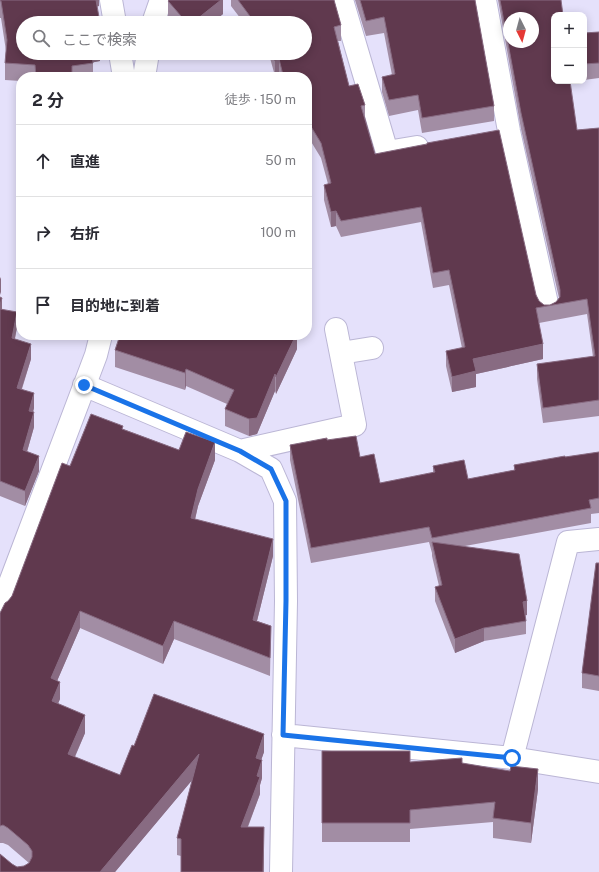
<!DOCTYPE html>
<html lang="ja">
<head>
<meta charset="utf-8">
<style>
	body { margin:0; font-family:"Public Sans","Noto Sans JP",sans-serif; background:#f2f2f3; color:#2b2b33 }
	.controls { position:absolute; right:12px; top:12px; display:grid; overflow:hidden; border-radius:8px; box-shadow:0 2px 10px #0003 }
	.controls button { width:36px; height:36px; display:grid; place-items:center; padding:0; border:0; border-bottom:1px solid #e1e1e2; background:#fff; color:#2b2b33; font:20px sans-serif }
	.compass { position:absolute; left:503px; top:12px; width:36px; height:36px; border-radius:50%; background:#fff; box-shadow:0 2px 10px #0003; rotate:174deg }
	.stop { position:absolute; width:12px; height:12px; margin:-9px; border:3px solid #1a73e8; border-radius:50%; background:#fff }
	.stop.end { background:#1a73e8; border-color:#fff; box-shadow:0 1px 4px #0008 }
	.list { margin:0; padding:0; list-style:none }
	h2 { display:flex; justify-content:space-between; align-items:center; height:52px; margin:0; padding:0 16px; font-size:17px }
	h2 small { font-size:13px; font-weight:400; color:#7c7c81 }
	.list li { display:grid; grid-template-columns:26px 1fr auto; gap:12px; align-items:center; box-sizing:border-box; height:72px; padding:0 16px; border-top:1px solid #e1e1e2 }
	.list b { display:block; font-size:15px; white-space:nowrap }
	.list em { font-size:13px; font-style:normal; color:#7c7c81 }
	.icon { flex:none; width:22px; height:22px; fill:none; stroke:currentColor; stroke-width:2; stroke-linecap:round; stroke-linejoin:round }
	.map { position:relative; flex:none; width:599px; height:872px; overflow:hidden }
	.search { position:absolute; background:#fff; box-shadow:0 2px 10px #0003; left:16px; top:16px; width:296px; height:44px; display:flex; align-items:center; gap:10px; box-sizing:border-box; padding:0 14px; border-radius:22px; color:#7c7c81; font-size:15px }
	.panel { position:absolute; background:#fff; box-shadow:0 2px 10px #0003; left:16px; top:72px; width:296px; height:268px; border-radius:16px }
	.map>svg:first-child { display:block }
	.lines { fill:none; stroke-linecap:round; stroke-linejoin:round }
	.minor-casing { stroke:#bbb6d5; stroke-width:24 }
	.minor { stroke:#fff; stroke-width:22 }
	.wall { fill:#a28da4 }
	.shaded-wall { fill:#886b82 }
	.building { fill:#60394e; stroke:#886b82; fill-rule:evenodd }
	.route { stroke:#1a73e8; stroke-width:5 }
</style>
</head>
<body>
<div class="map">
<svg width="599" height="872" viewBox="0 0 599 872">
	<rect width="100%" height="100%" fill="#e5e1fb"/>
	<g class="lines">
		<defs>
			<path id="minor" d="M111 0 115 23
				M342 0 387 152 417 147
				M485 0 509 131 548 308
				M153 23 161 0
				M120 53 124 77
				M144 77 148 53
				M341 353 372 348
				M84 385 240 451 271 469 285 501 286 601 281 872
				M240 451 355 425 336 329
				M0 609 96 355 101 335
				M283 735 512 758 599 772
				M512 758 568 542 599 539"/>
		</defs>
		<!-- minor casing -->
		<use href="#minor" class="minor-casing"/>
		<!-- minor -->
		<use href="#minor" class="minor"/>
	</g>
	<!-- wall -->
	<path class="wall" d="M0 0H99V6L23 23 100 53V61L93 62V77H21V81L5 80V63L6 51 1 18H0Z
		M223 0V14L212 23H174L168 17V1Z
		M231 0H334L341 25V41H338L349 86 365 105V117L375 154 536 295 539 301 544 305H550L556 302 559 298 521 129 498 0H561L554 15 577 130 599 128V416L543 423 537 379V364L593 357 587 314 539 323 543 359 476 374V387L452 392 446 366V351L462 348 449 285 433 288 421 222 341 237 336 226 331 227 324 200V185L328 184 321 158 307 135V77H279V75L275 76 270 58 266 53H305V23H244L231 6Z
		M355 0H475L494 106V121L422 133 418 110 389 116 382 92V77L392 75 384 33 366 36Z
		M599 32V78L584 80V33Z
		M0 297 2 309 17 327 15 339 31 359 22 389 34 408 33 412 34 427 27 452 39 471 25 506 0 496Z
		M297 335V349L276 394 275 391 257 434 249 436 225 426V409L227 404 186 386 185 390 115 367V350Z
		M123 429 179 450 215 460 198 506 195 520 273 556 257 621 271 626 270 676 174 639 163 664 80 628 57 681 60 699 58 703 85 733 75 757 120 775 134 746 264 752 261 760 262 778 260 785V794L248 827H264V872H181V856L177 855V838L192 780 115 872H0L12 864 17 867 24 866 29 863 8 845 3 843H0V613L12 596 70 466Z
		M327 440 360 457 380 483 433 473V466L468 479 514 470V465L599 452V513L591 514V523L465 546 527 615H525L526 621V634L484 641 455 653 435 601V587L439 586 432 556V553L429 542 311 563 290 460V445Z
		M599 563V691L582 688V673Z
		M322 751 410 762 462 763 538 789 531 843 493 838V822L410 829V842H322Z"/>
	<!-- shaded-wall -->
	<path class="shaded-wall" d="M94 0H99V6L94 7Z
		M221 0H223V14L212 23H192Z
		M90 53H100V61L90 63Z
		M279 59V75L275 76V61Z
		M288 74V77H283V75Z
		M336 211V226L331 227V212Z
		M1 277V292L0 295V279Z
		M2 298V313L0 320V305Z
		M17 312V327L12 353V338Z
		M296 335H297V349L276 394V377Z
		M31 344V359L17 403V388Z
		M543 344V359L476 374V387L452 392V377L473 359Z
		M186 369V386L185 390V373Z
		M275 374V391L257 434 249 436V419Z
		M34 393V408L29 426V411Z
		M34 412V427L23 465V450Z
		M215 442V460L198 506 191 536V518L198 489Z
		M39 456V471L25 506V491Z
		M273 539V556L253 637V620Z
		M527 601V615L523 616V602Z
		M80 611V628L51 695V678Z
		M174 621V639L163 664V646Z
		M484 628V641L455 653V639Z
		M60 682V699L52 718V701Z
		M85 715V733L68 772V754Z
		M264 734V752L256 775V758Z
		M199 754V772L115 872H100Z
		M262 760V778L260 785V794L241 844V827L257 776Z
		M538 769V789L531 843V823Z"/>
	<!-- building -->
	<path class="building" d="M0 0H96L100 23H23V53H92L93 63 72 66V77H36L35 65 5 63 7 40 1 1H0Z
		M169 0H221L192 23H187L168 1Z
		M238 0H334L341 25 334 27 349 86 358 84 365 105 361 106 375 154 427 144V143L499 130 536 295 539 301 544 305H550L556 302 560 297V290L521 113 500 0H561L563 15H554V81H570L577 130 599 128V400L543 408 537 364 595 356 587 299 536 308 543 344 473 359 476 371 452 377 446 351 465 347 449 270 433 273 421 207 341 221 336 211 331 212 324 185 331 183 321 143 307 120V77H289L288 74 283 75 279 59 275 61 273 53H305V23H255ZM509 18H533V42H509Z
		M360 0H475L494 106 422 118 418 95 389 100 382 77 395 74 384 17 366 21Z
		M599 32V63L584 64V33Z
		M0 297 2 298 0 305Z
		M0 309 17 312 12 338 31 344 17 388 34 393 29 411 34 412 23 450 39 456 25 491 0 481Z
		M120 335H296L276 377 275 374 257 418 249 419 225 409 234 390 186 369 185 373 115 350Z
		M91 414 123 426 122 429 179 450 186 432 215 442 198 489 191 518 273 539 253 620 271 626 270 658 174 621 163 646 80 611 51 678 60 682 52 701 85 715 68 754 120 775 132 745 134 746 154 694 264 734 256 758 262 760 257 776 260 777 241 827H264L263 872H181V839L177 838 199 754 100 872H0V854L12 864 17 867 24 866 29 863 32 857V851L28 845 8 828 3 825 0 826V613L5 603 8 601 12 596 62 463 70 466Z
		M356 436 360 457 374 454 380 483 435 472 433 466 464 460 468 479 515 470 514 465 565 456V457L599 452V498L589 500 591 508 432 538 429 527 311 548 290 445 327 438V440Z
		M432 542 519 554 527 601 523 602 526 621 484 628 455 639 435 587 442 585Z
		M596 563H599V676L582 673Z
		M322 751H410V762L462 758V763L510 771 511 766 538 769 531 823 493 818 495 802 410 810V823H322Z"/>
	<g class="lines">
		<!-- route -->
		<path class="route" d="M84 385 240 451 271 469 286 501V601L283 735 512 758"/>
	</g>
</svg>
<div class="controls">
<button>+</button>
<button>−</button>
</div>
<svg class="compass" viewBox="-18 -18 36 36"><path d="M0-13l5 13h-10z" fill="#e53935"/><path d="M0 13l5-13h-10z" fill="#7c7c81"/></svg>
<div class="stop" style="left:512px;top:758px"></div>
<div class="stop end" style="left:84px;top:385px"></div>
<div class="search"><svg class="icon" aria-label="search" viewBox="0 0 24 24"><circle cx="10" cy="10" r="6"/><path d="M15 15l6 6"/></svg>ここで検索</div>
<section class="panel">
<h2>2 分<small>徒歩 · 150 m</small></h2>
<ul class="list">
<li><svg class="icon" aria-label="ahead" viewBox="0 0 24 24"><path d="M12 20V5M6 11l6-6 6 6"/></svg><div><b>直進</b></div><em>50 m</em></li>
<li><svg class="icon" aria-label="right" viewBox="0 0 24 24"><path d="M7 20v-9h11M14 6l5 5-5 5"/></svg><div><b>右折</b></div><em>100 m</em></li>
<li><svg class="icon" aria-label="arrive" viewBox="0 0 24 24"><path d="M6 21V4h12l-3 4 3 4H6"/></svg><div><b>目的地に到着</b></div></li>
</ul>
</section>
</div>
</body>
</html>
